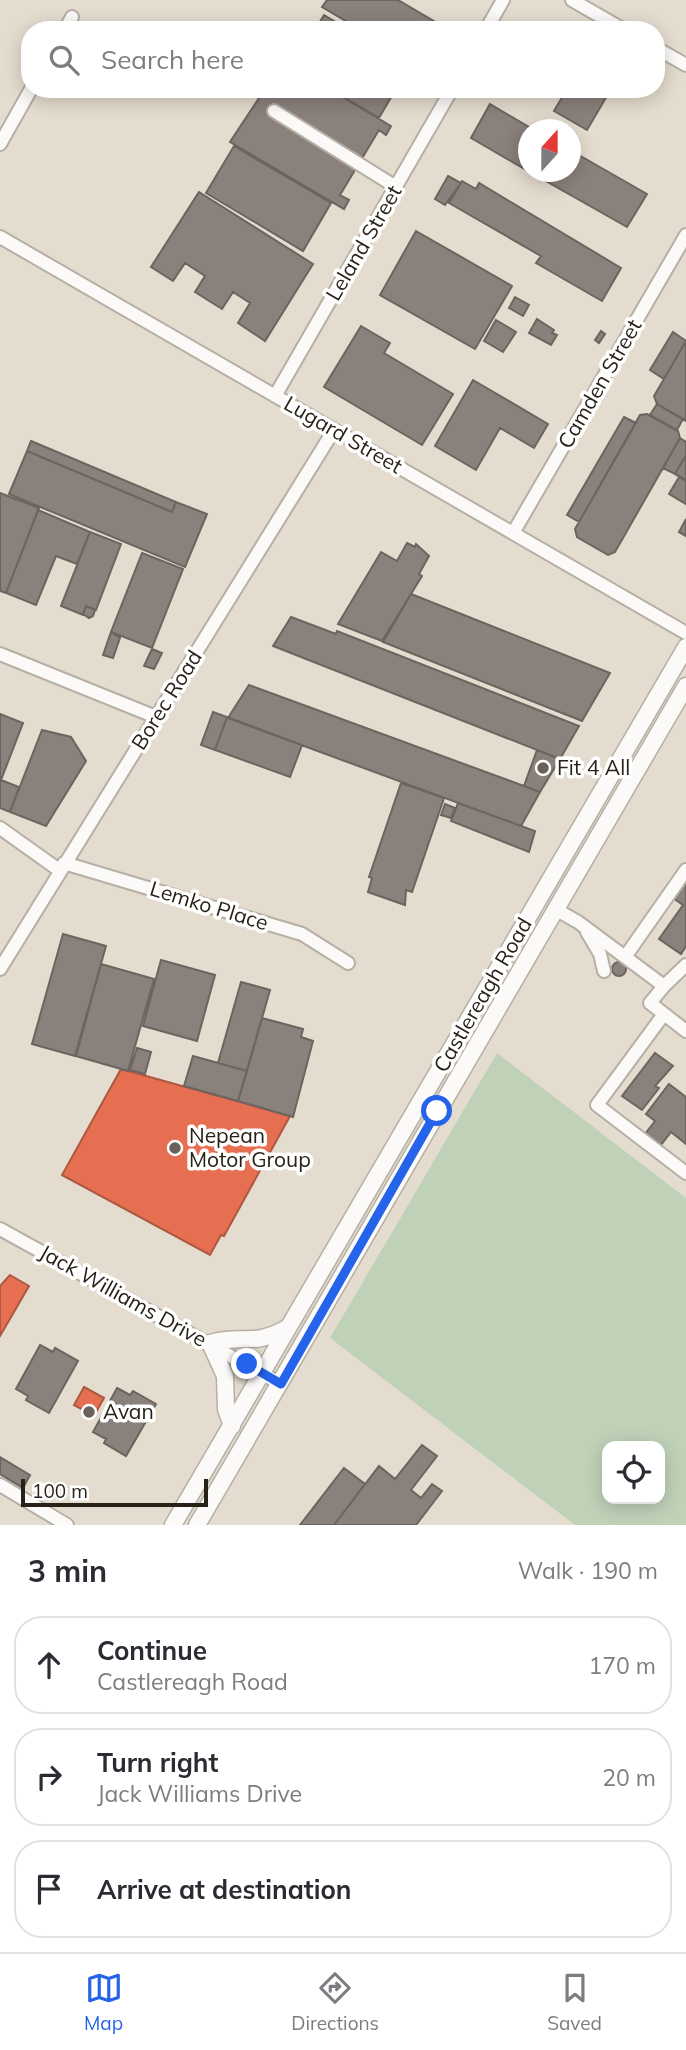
<!DOCTYPE html>
<html lang="en">
<head>
<meta charset="utf-8">
<style>
	body { margin:0; font-family:Mulish,sans-serif; background:#f2f2f3; color:#2b2b33 }
	.controls { position:absolute; right:21px; bottom:21px; display:grid; overflow:hidden; border-radius:14px; box-shadow:0 4px 18px #0003 }
	.controls button { width:63px; height:63px; display:grid; place-items:center; padding:0; border:0; border-bottom:2px solid #e1e1e2; background:#fff; color:#2b2b33; font:35px sans-serif }
	.compass { position:absolute; left:518px; top:119px; width:63px; height:63px; border-radius:50%; background:#fff; box-shadow:0 4px 18px #0003; rotate:21deg }
	.scale { position:absolute; left:21px; bottom:18px; width:187px; box-sizing:border-box; padding-left:7px; border:4px solid #272118; border-top:0; font-size:19px; line-height:24px; white-space:nowrap; color:#272118; -webkit-text-stroke:5px #fff; paint-order:stroke }
	.stop { position:absolute; width:21px; height:21px; margin:-16px; border:5px solid #2563eb; border-radius:50%; background:#fff }
	.stop.end { background:#2563eb; border-color:#fff; box-shadow:0 2px 7px #0008 }
	.list { margin:0; padding:0; list-style:none }
	h2 { display:flex; justify-content:space-between; align-items:center; height:91px; margin:0; padding:0 28px; font-size:30px }
	h2 small { font-size:23px; font-weight:400; color:#7c7c81 }
	.list li { display:grid; grid-template-columns:46px 1fr auto; gap:21px; align-items:center; box-sizing:border-box; height:98px; margin:0 14px 14px; padding:0 14px; border:2px solid #e1e1e2; border-radius:28px }
	.list b { display:block; font-size:26px; white-space:nowrap }
	.list p { margin:0; font-size:23px; white-space:nowrap; color:#7c7c81 }
	.list em { font-size:23px; font-style:normal; color:#7c7c81 }
	.icon { flex:none; width:38px; height:38px; fill:none; stroke:currentColor; stroke-width:2; stroke-linecap:round; stroke-linejoin:round }
	.map { position:relative; flex:none; width:686px; height:1525px; overflow:hidden }
	.search { position:absolute; background:#fff; box-shadow:0 4px 18px #0003; left:21px; right:21px; top:21px; height:77px; display:flex; align-items:center; gap:18px; box-sizing:border-box; padding:0 24px; border-radius:28px; color:#7c7c81; font-size:26px }
	.sheet { height:427px; background:#fff }
	nav { display:flex; justify-content:space-around; align-items:center; box-sizing:border-box; height:98px; border-top:2px solid #e1e1e2; background:#fff; font-size:19px; color:#7c7c81 }
	nav a { display:grid; justify-items:center; gap:4px }
	nav .on { color:#2563eb }
	.map>svg:first-child { display:block }
	.green { fill:#bfd2b8; fill-rule:evenodd }
	.shops { fill:#e76f51; stroke:#ad5840; stroke-width:2 }
	.industry { fill:#8a817c; stroke:#6c645e; stroke-width:2 }
	.lines { fill:none; stroke-linecap:round; stroke-linejoin:round }
	.minor-casing { stroke:#b5afa4; stroke-width:16 }
	.major-casing { stroke:#b5afa4; stroke-width:19 }
	.minor { stroke:#fbfaf8; stroke-width:12 }
	.major { stroke:#fbfaf8; stroke-width:16 }
	.route { stroke:#2563eb; stroke-width:9 }
	.poi-dot { fill:#696258; stroke:#fff; stroke-width:2.5 }
	.labels { text-anchor:middle; stroke-width:7; stroke-linejoin:round; paint-order:stroke }
	.street-label { font-size:21px; fill:#272118; stroke:#fff }
	.poi-label { font-size:21px; fill:#272118; stroke:#fff; text-anchor:start }
</style>
</head>
<body>
<div class="map">
<svg width="686" height="1525" viewBox="0 0 686 1525">
	<rect width="100%" height="100%" fill="#e4dcce"/>
	<!-- green -->
	<path class="green" d="M497 1053 686 1198V1525H575L330 1338ZM607 1446H660V1499H607Z"/>
	<!-- shops -->
	<path class="shops" d="M121 1069 290 1116 224 1236 221 1235 210 1255 62 1175Z
		M10 1275 29 1286 0 1336V1286Z
		M84 1387 104 1398 94 1416 74 1405Z"/>
	<!-- industry -->
	<path class="industry" d="M327 0H398L449 30H361L322 7Z
		M324 15 349 30H315Z
		M265 89H329L391 126 386 135 379 130 340 195 349 200 344 209 230 142Z
		M330 89H400L396 96 393 94 379 118Z
		M567 89H611L587 130 554 111Z
		M490 104 534 130H528V171L471 138Z
		M234 146 331 203 303 251 206 193Z
		M570 150 647 194 627 227 530 172H570Z
		M448 176 461 183 445 205 435 199Z
		M462 181 476 189 479 183 621 268 602 301 536 263 541 256 449 203Z
		M199 192 313 264 265 341 238 323 250 303 233 292 222 309 195 292 205 276 185 263 173 281 151 267Z
		M416 231 512 286 475 349 380 295Z
		M515 297 529 305 523 316 509 308Z
		M537 319 554 330 552 333 557 335 551 345 529 333Z
		M496 320 516 332 503 352 484 341Z
		M361 326 390 343 384 353 453 394 422 445 324 387Z
		M601 331 605 334 599 343 595 340Z
		M673 332 686 341 664 379 650 370Z
		M686 341V421L657 404 654 396Z
		M473 380 548 424 534 448 500 428 476 470 435 446Z
		M657 404 683 419 677 430 650 415Z
		M647 414 678 431 680 438 615 552 608 555 577 537 575 529 640 415Z
		M624 417 636 423 579 522 567 515Z
		M680 438 686 442V455L675 474 663 468Z
		M31 441 176 502 172 512 27 451Z
		M27 451 172 512 176 502 207 514 185 567 9 494Z
		M686 455V480L675 474Z
		M679 477 686 481V504L669 494Z
		M0 493 39 508 6 593 0 591Z
		M38 510 90 532 77 564 56 556 36 605 6 593Z
		M686 519V536L679 532Z
		M90 532 121 544 96 610 86 606 83 615 61 606Z
		M407 543 415 547 416 544 429 556 419 574 422 576 382 641 338 624 381 552 397 561Z
		M142 553 183 569 152 648 111 632Z
		M411 594 610 673 582 721 383 642Z
		M86 606 95 610 93 616 89 618 83 614Z
		M291 617 336 634 337 631 579 726 560 759 273 646Z
		M111 632 120 638 113 658 103 655Z
		M152 649 162 653 154 669 144 666Z
		M249 685 524 786 540 792 521 826 228 718Z
		M213 712 227 717 215 750 201 745Z
		M0 714 23 723 1 780 19 787 10 812 0 808Z
		M227 717 302 745 290 777 215 750Z
		M42 730 71 737 86 761 46 826 10 812Z
		M537 750 560 759 540 792 524 786Z
		M401 783 444 798 412 892 406 890 405 905 368 892 372 878 369 877Z
		M458 803 535 831 529 852 451 821Z
		M445 804 455 808 451 818 441 815Z
		M686 879V946L681 954 659 939 683 905 673 898Z
		M63 934 106 946 75 1056 32 1044Z
		M161 960 215 975 197 1041 143 1026Z
		M612 969a7 7 0 1 1 14 0a7 7 0 1 1-14 0Z
		M101 964 154 979 128 1071 76 1056Z
		M241 982 270 990 247 1071 218 1063Z
		M262 1018 303 1029 301 1037 313 1041 293 1117 238 1101Z
		M137 1048 151 1052 145 1074 130 1070Z
		M655 1053 673 1066 655 1086 659 1088 642 1110 622 1096Z
		M193 1056 247 1071 238 1101 184 1086Z
		M669 1084 686 1097V1144L671 1132 661 1145 645 1134 655 1121 646 1114Z
		M40 1345 53 1352 55 1348 78 1361 49 1413 26 1400 28 1396 16 1389Z
		M117 1388 130 1395 133 1391 156 1404 126 1456 104 1443 106 1439 93 1432Z
		M422 1445 437 1456 411 1490 421 1498 432 1484 442 1491 416 1525H334L379 1466 395 1479Z
		M0 1457 30 1475 23 1488 0 1474Z
		M344 1468 365 1484 334 1525H300Z"/>
	<g class="lines">
		<defs>
			<path id="minor" d="M572 0 624 30
				M65 30 72 17
				M486 30 503 0
				M656 48 686 65
				M274 111 396 187
				M0 144 31 89
				M0 237 686 633
				M275 396 452 89
				M513 533 686 235
				M0 654 156 717
				M0 828 59 870
				M64 863 302 934 348 963
				M555 909 578 922 664 986 686 965
				M587 932 600 954 604 971
				M625 957 686 870
				M0 969 334 430
				M664 986 650 1003 686 1031
				M664 1014 597 1105 686 1173
				M0 1229 281 1384
				M0 1485 67 1525"/>
			<path id="major" d="M232 1426 226 1409 225 1376 210 1343C243 1333 251 1348 287 1328
				M173 1525 686 647
				M197 1525 686 686"/>
		</defs>
		<!-- minor casing -->
		<use href="#minor" class="minor-casing"/>
		<!-- major casing -->
		<use href="#major" class="major-casing"/>
		<!-- minor -->
		<use href="#minor" class="minor"/>
		<!-- major -->
		<use href="#major" class="major"/>
	</g>
	<g class="lines">
		<!-- route -->
		<path class="route" d="M247 1364 281 1384 437 1111"/>
	</g>
	<!-- markers -->
	<g class="poi-dot">
		<circle cx="543" cy="768" r="7"/>
		<circle cx="175" cy="1148" r="7"/>
		<circle cx="89" cy="1412" r="7"/>
	</g>
	<g class="labels">
		<!-- street labels -->
		<g class="street-label">
			<text transform="translate(364 243) rotate(-60)" y="7">Leland Street</text>
			<text transform="translate(600 384) rotate(-60)" y="7">Camden Street</text>
			<text transform="translate(343 435) rotate(30)" y="7">Lugard Street</text>
			<text transform="translate(167 700) rotate(-58)" y="7">Borec Road</text>
			<text transform="translate(209 906) rotate(17)" y="7">Lemko Place</text>
			<text transform="translate(483 995) rotate(-60)" y="7">Castlereagh Road</text>
			<text transform="translate(123 1296) rotate(29)" y="7">Jack Williams Drive</text>
		</g>
		<!-- poi labels -->
		<g class="poi-label">
			<text x="557" y="775">Fit 4 All</text>
			<text x="189" y="1143">Nepean<tspan x="189" dy="24">Motor Group</tspan></text>
			<text x="103" y="1419">Avan</text>
		</g>
	</g>
</svg>
<div class="controls">
<button><svg class="icon" aria-label="locate" viewBox="0 0 24 24"><circle cx="12" cy="12" r="6"/><path d="M12 2v4M12 18v4M2 12h4M18 12h4"/></svg></button>
</div>
<svg class="compass" viewBox="-18 -18 36 36"><path d="M0-13l5 13h-10z" fill="#e53935"/><path d="M0 13l5-13h-10z" fill="#7c7c81"/></svg>
<div class="scale">100 m</div>
<div class="stop" style="left:437px;top:1111px"></div>
<div class="stop end" style="left:247px;top:1364px"></div>
<div class="search"><svg class="icon" aria-label="search" viewBox="0 0 24 24"><circle cx="10" cy="10" r="6"/><path d="M15 15l6 6"/></svg>Search here</div>
</div>
<section class="sheet">
<h2>3 min<small>Walk · 190 m</small></h2>
<ul class="list">
<li><svg class="icon" aria-label="ahead" viewBox="0 0 24 24"><path d="M12 20V5M6 11l6-6 6 6"/></svg><div><b>Continue</b><p>Castlereagh Road</p></div><em>170 m</em></li>
<li><svg class="icon" aria-label="right" viewBox="0 0 24 24"><path d="M7 20v-9h11M14 6l5 5-5 5"/></svg><div><b>Turn right</b><p>Jack Williams Drive</p></div><em>20 m</em></li>
<li><svg class="icon" aria-label="arrive" viewBox="0 0 24 24"><path d="M6 21V4h12l-3 4 3 4H6"/></svg><div><b>Arrive at destination</b></div></li>
</ul>
</section>
<nav>
<a class="on"><svg class="icon" aria-label="map" viewBox="0 0 24 24"><path d="M3 6l6-2 6 2 6-2v14l-6 2-6-2-6 2zM9 4v14M15 6v14"/></svg>Map</a>
<a><svg class="icon" aria-label="directions" viewBox="0 0 24 24"><path d="M12 3l9 9-9 9-9-9zM9 14v-3h6M13 9l2 2-2 2"/></svg>Directions</a>
<a><svg class="icon" aria-label="saved" viewBox="0 0 24 24"><path d="M7 4h10v16l-5-4-5 4z"/></svg>Saved</a>
</nav>
</body>
</html>
